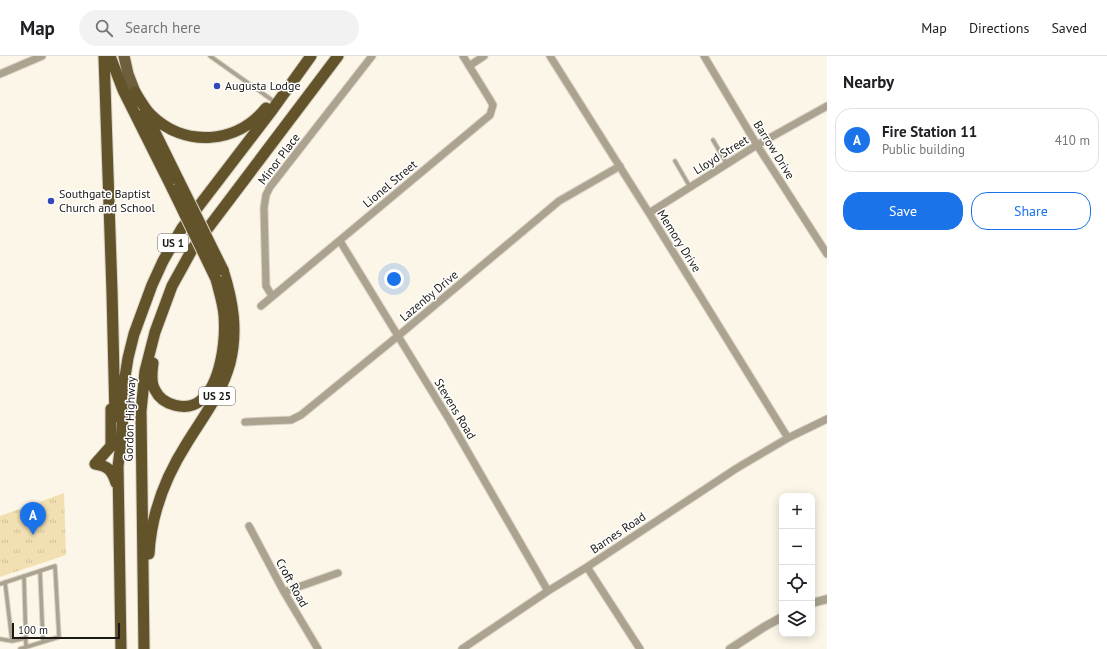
<!DOCTYPE html>
<html lang="en">
<head>
<meta charset="utf-8">
<style>
	body { margin:0; font-family:"PT Sans",sans-serif; background:#f2f2f2; color:#202124 }
	.controls { position:absolute; right:12px; bottom:12px; display:grid; overflow:hidden; border-radius:8px; box-shadow:0 2px 10px #0003 }
	.controls button { width:36px; height:36px; display:grid; place-items:center; padding:0; border:0; border-bottom:1px solid #e0e0e0; background:#fff; color:#202124; font:20px sans-serif }
	.scale { position:absolute; left:12px; bottom:10px; width:108px; box-sizing:border-box; padding-left:4px; border:2px solid #1b1915; border-top:0; font-size:11px; line-height:14px; white-space:nowrap; color:#1b1915; -webkit-text-stroke:3px #fff; paint-order:stroke }
	.you { position:absolute; left:394px; top:223px; width:14px; height:14px; margin:-10px; border:3px solid #fff; border-radius:50%; background:#1a73e8; box-shadow:0 0 0 6px #1a73e833 }
	.badge { display:grid; place-items:center; width:26px; height:26px; border-radius:50%; background:#1a73e8; color:#fff; font-size:13px; font-weight:700 }
	.pin { position:absolute; translate:-50% -33px; filter:drop-shadow(0 1px 2px #0008) }
	.pin::after { content:''; position:absolute; top:21px; width:14px; height:12px; background:inherit; clip-path:polygon(0 0,100% 0,50% 100%) }
	.list { margin:0; padding:0; list-style:none }
	h2 { display:flex; justify-content:space-between; align-items:center; height:52px; margin:0; padding:0 16px; font-size:17px }
	h2 small { font-size:13px; font-weight:400; color:#757577 }
	.list li { display:grid; grid-template-columns:26px 1fr auto; gap:12px; align-items:center; box-sizing:border-box; height:64px; margin:0 8px 8px; padding:0 8px; border:1px solid #e0e0e0; border-radius:16px }
	.list b { display:block; font-size:15px; white-space:nowrap }
	.list p { margin:0; font-size:13px; white-space:nowrap; color:#757577 }
	.list em { font-size:13px; font-style:normal; color:#757577 }
	.actions { display:flex; gap:8px; padding:12px 16px }
	.actions a { flex:1; padding:9px 0; border:1px solid #1a73e8; border-radius:16px; text-align:center; font-size:14px; color:#1a73e8 }
	.actions .main { background:#1a73e8; color:#fff }
	.icon { flex:none; width:22px; height:22px; fill:none; stroke:currentColor; stroke-width:2; stroke-linecap:round; stroke-linejoin:round }
	.map { position:relative; flex:none; width:827px; height:593px; overflow:hidden }
	header { display:flex; align-items:center; gap:24px; box-sizing:border-box; height:56px; padding:0 20px; background:#fff; border-bottom:1px solid #e0e0e0 }
	header strong { font-size:19px }
	nav { display:flex; gap:22px; margin-inline-start:auto; font-size:14px }
	.search { width:280px; height:36px; background:#f2f2f2; display:flex; align-items:center; gap:10px; box-sizing:border-box; padding:0 14px; border-radius:22px; color:#757577; font-size:15px }
	main { display:flex }
	aside { flex:1; background:#fff }
	.map>svg:first-child { display:block }
	.park { fill:url(#park-tufts) }
	.lines { fill:none; stroke-linecap:round; stroke-linejoin:round }
	.service-casing { stroke:#d8d3c6; stroke-width:5.5 }
	.minor-casing { stroke:#d8d3c6; stroke-width:9 }
	.tertiary-casing { stroke:#d8d3c6; stroke-width:10 }
	.primary-casing { stroke:#d8d3c6; stroke-width:13 }
	.trunk-casing { stroke:#d8d3c6; stroke-width:13 }
	.service { stroke:#aba390; stroke-width:3.5 }
	.minor { stroke:#aba390; stroke-width:7 }
	.tertiary { stroke:#aba390; stroke-width:8 }
	.primary { stroke:#6d5f3b; stroke-width:11 }
	.trunk { stroke:#62532b; stroke-width:11 }
	.trunk-bridge-casing { stroke:#d8d3c6; stroke-width:13; stroke-linecap:butt }
	.trunk-bridge { stroke:#62532b; stroke-width:11 }
	.poi-dot { fill:#3148ba; stroke:#fff; stroke-width:1.5 }
	.labels { text-anchor:middle; stroke-width:3; stroke-linejoin:round; paint-order:stroke }
	.shield { fill:#fff; stroke:#5f5e5b; stroke-width:1 }
	.shield-label { font-size:11px; font-weight:bold; fill:#1b1915 }
	.poi-label { font-size:12px; fill:#1b1915; stroke:#fff; text-anchor:start }
	.street-label { font-size:12px; fill:#1b1915; stroke:#fff }
</style>
</head>
<body>
<header>
<strong>Map</strong>
<div class="search"><svg class="icon" aria-label="search" viewBox="0 0 24 24"><circle cx="10" cy="10" r="6"/><path d="M15 15l6 6"/></svg>Search here</div>
<nav><a>Map</a><a>Directions</a><a>Saved</a></nav>
</header>
<main>
<div class="map">
<svg width="827" height="593" viewBox="0 0 827 593">
	<defs>
		<pattern id="park-tufts" width="24" height="20" patternUnits="userSpaceOnUse"><rect width="24" height="20" fill="#f2e0b2"/><path d="M3 7l-1-3M5 7V3M7 7l1-3M15 17l-1-3M17 17v-4M19 17l1-3" fill="none" stroke="#cfc098"/></pattern>
	</defs>
	<rect width="100%" height="100%" fill="#fcf6e8"/>
	<!-- park -->
	<path class="park" d="M64 437 66 499 0 521V460Z"/>
	<g class="lines">
		<defs>
			<path id="service" d="M210 0 272 44
				M713 84 727 108
				M675 105 690 131
				M40 515 43 586
				M24 520 26 591
				M0 528 55 510 59 581 20 593
				M0 583 12 585 5 526
				M12 585 26 582"/>
			<path id="minor" d="M550 0 649 157 788 382
				M704 0 757 89 827 198
				M469 10 484 0
				M0 18 42 0
				M649 157 757 89 827 50
				M340 185 450 365 548 535
				M272 240 266 230 264 152 266 139 270 131 372 0
				M261 250 490 59 493 49 489 42 463 0
				M245 366 291 364 301 359 398 280 559 145 620 110
				M249 470 284 536 318 593
				M587 511 640 593
				M284 536 338 517
				M462 593 548 535 587 511 737 412 788 382 827 363"/>
			<path id="tertiary" d="M812 547 827 543
				M730 593 764 571 782 561"/>
			<path id="primary" d="M124 0 128 18 135 36"/>
			<path id="trunk" d="M104 0 112 236 115 361
				M110 0 123 34 173 134
				M135 36C140 44 145 53 151 59 185 92 237 88 266 52
				M145 56 179 125
				M153 307C152 315 150 326 155 334 162 349 186 356 200 345 221 329 226 284 224 259 223 247 219 235 216 223
				M95 408 111 390V353
				M95 408C108 410 112 414 116 427
				M149 498C151 459 166 420 187 387 203 361 222 337 230 307 238 275 233 245 223 214
				M121 593 118 410 122 380 124 327 128 302 134 278 152 229 163 205 182 172 270 57 311 0
				M144 593 141 355 145 315 155 276 172 230 193 192 338 0"/>
		</defs>
		<!-- service casing -->
		<use href="#service" class="service-casing"/>
		<!-- minor casing -->
		<use href="#minor" class="minor-casing"/>
		<!-- tertiary casing -->
		<use href="#tertiary" class="tertiary-casing"/>
		<!-- primary casing -->
		<use href="#primary" class="primary-casing"/>
		<!-- trunk casing -->
		<use href="#trunk" class="trunk-casing"/>
		<!-- service -->
		<use href="#service" class="service"/>
		<!-- minor -->
		<use href="#minor" class="minor"/>
		<!-- tertiary -->
		<use href="#tertiary" class="tertiary"/>
		<!-- primary -->
		<use href="#primary" class="primary"/>
		<!-- trunk -->
		<use href="#trunk" class="trunk"/>
		<defs>
			<path id="trunk-bridge" d="M179 125 223 214
				M173 134 216 223"/>
		</defs>
		<!-- trunk-bridge casing -->
		<use href="#trunk-bridge" class="trunk-bridge-casing"/>
		<!-- trunk-bridge -->
		<use href="#trunk-bridge" class="trunk-bridge"/>
	</g>
	<!-- markers -->
	<g class="poi-dot">
		<circle cx="217" cy="30" r="4"/>
		<circle cx="51" cy="145" r="4"/>
	</g>
	<g class="labels">
		<!-- shield labels -->
		<g class="shield">
			<rect x="158" y="178" width="30" height="18" rx="3"/>
			<rect x="199" y="331" width="36" height="18" rx="3"/>
		</g>
		<g class="shield-label">
			<text x="173" y="191">US 1</text>
			<text x="217" y="344">US 25</text>
		</g>
		<!-- poi labels -->
		<g class="poi-label">
			<text x="225" y="34">Augusta Lodge</text>
			<text x="59" y="142">Southgate Baptist<tspan x="59" dy="14">Church and School</tspan></text>
		</g>
		<!-- street labels -->
		<g class="street-label">
			<text transform="translate(774 94) rotate(58)" y="4">Barrow Drive</text>
			<text transform="translate(721 99) rotate(-32)" y="4">Lloyd Street</text>
			<text transform="translate(279 103) rotate(-53)" y="4">Minor Place</text>
			<text transform="translate(390 128) rotate(-40)" y="4">Lionel Street</text>
			<text transform="translate(679 185) rotate(58)" y="4">Memory Drive</text>
			<text transform="translate(429 240) rotate(-40)" y="4">Lazenby Drive</text>
			<text transform="translate(455 353) rotate(59)" y="4">Stevens Road</text>
			<text transform="translate(130 363) rotate(-88)" y="4">Gordon Highway</text>
			<text transform="translate(618 477) rotate(-34)" y="4">Barnes Road</text>
			<text transform="translate(292 527) rotate(61)" y="4">Croft Road</text>
		</g>
	</g>
</svg>
<div class="controls">
<button>+</button>
<button>−</button>
<button><svg class="icon" aria-label="locate" viewBox="0 0 24 24"><circle cx="12" cy="12" r="6"/><path d="M12 2v4M12 18v4M2 12h4M18 12h4"/></svg></button>
<button><svg class="icon" aria-label="layers" viewBox="0 0 24 24"><path d="M12 4l9 5-9 5-9-5zM3 14l9 5 9-5"/></svg></button>
</div>
<div class="scale">100 m</div>
<div class="you"></div>
<div class="pin badge" style="left:33px;top:479px">A</div>
</div>
<aside>
<h2>Nearby<small></small></h2>
<ul class="list">
<li><span class="badge">A</span><div><b>Fire Station 11</b><p>Public building</p></div><em>410 m</em></li>
</ul>
<div class="actions"><a class="main">Save</a><a>Share</a></div>
</aside>
</main>
</body>
</html>
